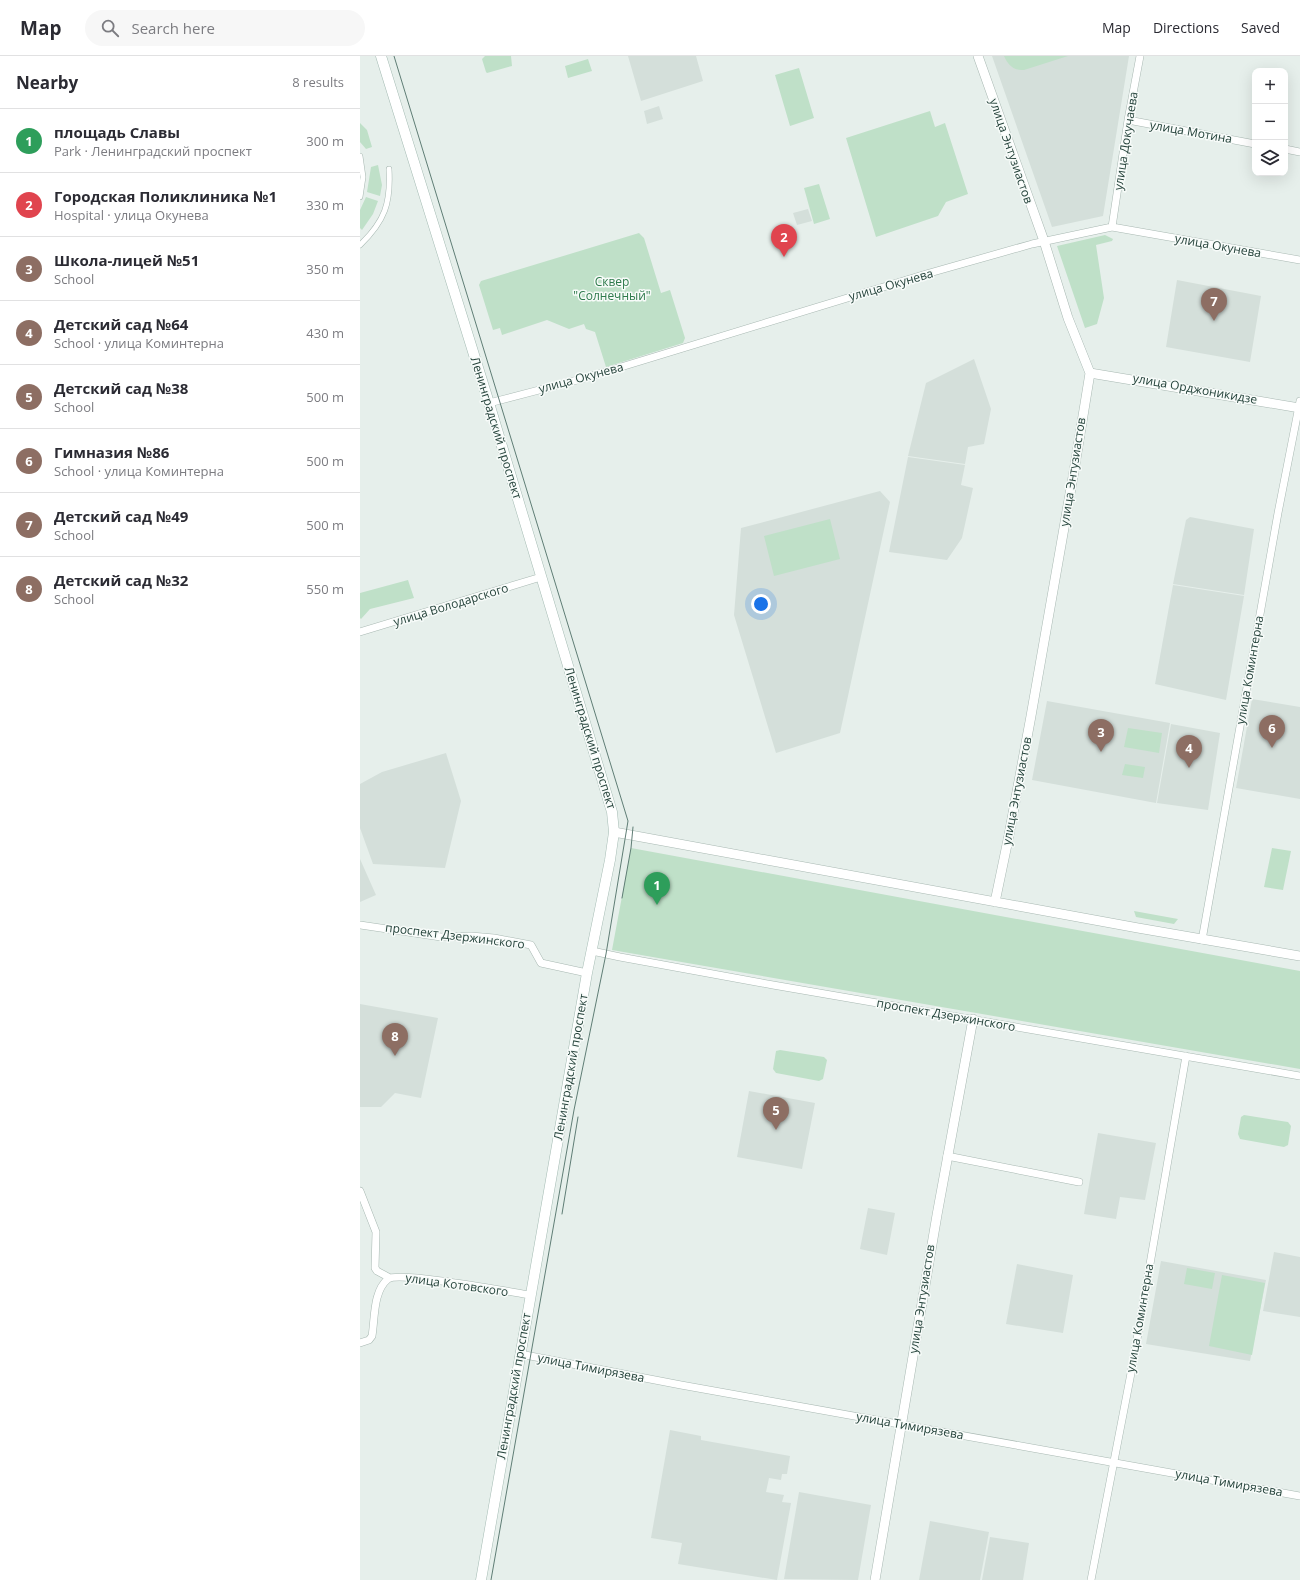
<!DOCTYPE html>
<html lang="en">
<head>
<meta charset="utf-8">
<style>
	body { margin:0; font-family:"Open Sans",sans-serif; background:#f7f7f7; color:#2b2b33 }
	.controls { position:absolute; right:12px; top:12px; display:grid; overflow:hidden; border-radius:8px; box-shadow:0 4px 16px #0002 }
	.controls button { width:36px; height:36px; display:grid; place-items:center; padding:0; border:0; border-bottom:1px solid #e1e1e2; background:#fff; color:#2b2b33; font:20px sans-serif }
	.you { position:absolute; left:401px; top:548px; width:14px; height:14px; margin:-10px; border:3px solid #fff; border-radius:50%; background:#1a73e8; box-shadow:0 0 0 6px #1a73e833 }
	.badge { display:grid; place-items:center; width:26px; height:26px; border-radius:50%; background:#d93025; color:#fff; font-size:13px; font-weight:700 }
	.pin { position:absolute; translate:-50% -33px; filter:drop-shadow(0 1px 2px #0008) }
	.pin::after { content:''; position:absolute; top:21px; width:14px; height:12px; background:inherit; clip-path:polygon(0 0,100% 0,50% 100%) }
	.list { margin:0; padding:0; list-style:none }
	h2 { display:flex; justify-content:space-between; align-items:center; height:52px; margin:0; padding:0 16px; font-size:17px }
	h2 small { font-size:13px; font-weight:400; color:#7c7c81 }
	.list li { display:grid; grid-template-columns:26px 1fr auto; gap:12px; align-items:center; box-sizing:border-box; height:64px; padding:0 16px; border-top:1px solid #e1e1e2 }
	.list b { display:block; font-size:15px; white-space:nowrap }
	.list p { margin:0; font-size:13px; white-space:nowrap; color:#7c7c81 }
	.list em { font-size:13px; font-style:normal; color:#7c7c81 }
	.icon { flex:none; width:22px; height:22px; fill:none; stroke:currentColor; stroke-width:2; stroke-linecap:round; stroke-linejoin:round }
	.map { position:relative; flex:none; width:940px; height:1524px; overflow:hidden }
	header { display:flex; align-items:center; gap:24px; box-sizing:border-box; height:56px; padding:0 20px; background:#fff; border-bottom:1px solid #e1e1e2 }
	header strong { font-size:19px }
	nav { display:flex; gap:22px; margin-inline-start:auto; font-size:14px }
	.search { width:280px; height:36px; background:#f7f7f7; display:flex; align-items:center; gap:10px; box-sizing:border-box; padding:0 14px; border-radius:22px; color:#7c7c81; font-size:15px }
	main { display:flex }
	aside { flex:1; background:#fff }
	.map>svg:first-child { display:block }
	.built { fill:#d4dfda }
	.green { fill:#bfe0c8 }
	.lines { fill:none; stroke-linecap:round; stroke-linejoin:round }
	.pedestrian-casing { stroke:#a8b8b2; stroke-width:6 }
	.minor-casing { stroke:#a8b8b2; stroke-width:8 }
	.tertiary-casing { stroke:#a8b8b2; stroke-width:10 }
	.secondary-casing { stroke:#a4bbb3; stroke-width:11 }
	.pedestrian { stroke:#fff; stroke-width:5 }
	.minor { stroke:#fff; stroke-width:7 }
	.tertiary { stroke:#fff; stroke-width:9 }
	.secondary { stroke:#fff; stroke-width:10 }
	.tram { stroke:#5f7d75; stroke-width:1 }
	.labels { text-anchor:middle; stroke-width:3; stroke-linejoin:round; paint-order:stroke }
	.street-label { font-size:12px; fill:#24423a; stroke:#f7fbf9 }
	.park-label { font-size:12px; fill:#2d7a4b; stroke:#f7fbf9 }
</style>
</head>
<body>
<header>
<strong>Map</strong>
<div class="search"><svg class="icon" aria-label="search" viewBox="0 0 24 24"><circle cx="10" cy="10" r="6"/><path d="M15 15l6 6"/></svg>Search here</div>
<nav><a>Map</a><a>Directions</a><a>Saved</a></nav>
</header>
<main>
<aside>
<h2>Nearby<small>8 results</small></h2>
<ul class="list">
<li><span class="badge" style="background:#2e9e5b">1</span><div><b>площадь Славы</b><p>Park · Ленинградский проспект</p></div><em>300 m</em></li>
<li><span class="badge" style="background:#e0444e">2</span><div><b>Городская Поликлиника №1</b><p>Hospital · улица Окунева</p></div><em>330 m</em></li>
<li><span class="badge" style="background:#8d6e63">3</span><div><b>Школа-лицей №51</b><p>School</p></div><em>350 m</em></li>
<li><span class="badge" style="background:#8d6e63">4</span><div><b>Детский сад №64</b><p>School · улица Коминтерна</p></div><em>430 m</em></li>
<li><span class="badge" style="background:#8d6e63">5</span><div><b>Детский сад №38</b><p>School</p></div><em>500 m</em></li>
<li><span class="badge" style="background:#8d6e63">6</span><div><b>Гимназия №86</b><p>School · улица Коминтерна</p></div><em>500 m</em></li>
<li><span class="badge" style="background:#8d6e63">7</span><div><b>Детский сад №49</b><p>School</p></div><em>500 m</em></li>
<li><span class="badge" style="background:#8d6e63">8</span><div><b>Детский сад №32</b><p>School</p></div><em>550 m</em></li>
</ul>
</aside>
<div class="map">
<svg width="940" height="1524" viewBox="0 0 940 1524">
	<rect width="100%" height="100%" fill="#e6efeb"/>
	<!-- built -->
	<path class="built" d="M268 0H336L343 25 281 45Z
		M632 0H769L743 160 692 171Z
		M299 50 303 63 287 68 284 55Z
		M448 153 452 165 437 169 433 157Z
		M817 224 901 240 890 306 806 291Z
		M614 303 631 353 624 388 608 391 605 408 548 400 566 327Z
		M548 401 605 409 601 429 613 432 602 482 587 504 529 496Z
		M520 435 530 446 480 677 416 697 374 559 381 472Z
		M830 461 894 473 884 539 813 528 826 464Z
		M813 529 884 540 866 644 795 628Z
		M892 643 940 651V743L876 732Z
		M687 645 810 667 796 747 672 724Z
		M811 668 860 677 848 754 797 747Z
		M86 697 101 745 85 812 13 808 0 772V728L22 716Z
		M0 803 16 839 0 846Z
		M0 948 78 962 61 1042 35 1037 21 1051H0Z
		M389 1035 455 1047 442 1113 377 1101Z
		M738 1077 796 1087 785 1144 760 1141 756 1163 724 1158Z
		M508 1152 535 1157 527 1199 500 1193Z
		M914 1196 940 1201V1261L903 1255Z
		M801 1205 906 1224 890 1305 786 1288Z
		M657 1208 713 1219 703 1277 646 1268Z
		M310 1374 341 1380V1384L430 1400 427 1418H422L421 1424 409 1422 406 1436 424 1439 422 1446 431 1447 417 1524 318 1508 322 1487 291 1482Z
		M439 1436 511 1449 498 1524 424 1523Z
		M570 1465 629 1476 620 1524H559Z
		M630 1481 669 1487 663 1524H622Z"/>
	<!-- green -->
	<path class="green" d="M125 0H151L152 10 127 17 126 16 122 3Z
		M644 0H708L664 14C654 15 648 9 644 0Z
		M228 3 232 15 208 22 205 10Z
		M439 12 454 62 430 70 415 19Z
		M570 55 575 71 585 67 608 138 586 146 578 160 516 181 486 82Z
		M0 67 7 74 12 91 6 93 0 86Z
		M18 109 22 129 20 140 7 136 11 111Z
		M459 128 470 163 454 168 444 132Z
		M6 141 18 145 13 158 2 174 0 172V154Z
		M279 177 284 182 301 237 310 234 325 282 323 287 246 311 235 276 226 273 224 268 209 273 187 264 142 279 140 272 133 274 119 229 121 225Z
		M745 179 753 183 752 185 736 189 744 242 737 268 725 272 697 190Z
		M470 463 480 503 414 520 404 480Z
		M48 524 54 542 10 553 1 563 0 562V537Z
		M768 672 802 677 799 697 764 691Z
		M765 708 785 711 783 722 762 719Z
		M271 792 940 915V1013L252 894Z
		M912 792 931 795 923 834 904 831Z
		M774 855 818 863 814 868 776 861Z
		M420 994 464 1001 467 1004 463 1023 459 1025 416 1017 413 1013 416 995Z
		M884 1059 928 1066 931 1070 928 1089 924 1091 880 1083 878 1078 881 1061Z
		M827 1212 855 1217 852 1233 824 1228Z
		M862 1219 905 1227 892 1299 849 1290Z"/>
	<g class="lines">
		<defs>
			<path id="pedestrian" d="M0 100 3 121 0 141
				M0 189C25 165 31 147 29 113"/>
			<path id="minor" d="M768 64 895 88
				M925 93 940 96
				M752 171 768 64 780 0
				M129 347 225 322 566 218 672 188 752 171 940 204
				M0 576 181 521
				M0 869 81 881 111 880 134 882 171 889 181 907 227 917
				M842 884 918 457 940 345
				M232 895 260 901 413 929 940 1020
				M587 1100 719 1126
				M0 1135 16 1176 15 1212 17 1215 30 1222
				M0 1287 9 1284 12 1280C15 1262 13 1235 28 1223 39 1215 150 1236 170 1239
				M160 1298 321 1329 940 1440
				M731 1524 772 1312 826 1000"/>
			<path id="tertiary" d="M618 0 684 185 708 262 730 317 714 415 671 660 649 779 635 846
				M730 317 940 352
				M254 776 778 872 940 900
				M515 1524 577 1159 613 963"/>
			<path id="secondary" d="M21 0 129 347 252 756 254 776 250 804 227 917 199 1078 121 1524"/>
		</defs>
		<!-- pedestrian casing -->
		<use href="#pedestrian" class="pedestrian-casing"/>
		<!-- minor casing -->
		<use href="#minor" class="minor-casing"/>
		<!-- tertiary casing -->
		<use href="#tertiary" class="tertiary-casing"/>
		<!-- secondary casing -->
		<use href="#secondary" class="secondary-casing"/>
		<!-- pedestrian -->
		<use href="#pedestrian" class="pedestrian"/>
		<!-- minor -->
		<use href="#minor" class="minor"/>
		<!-- tertiary -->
		<use href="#tertiary" class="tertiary"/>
		<!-- secondary -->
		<use href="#secondary" class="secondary"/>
		<!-- tram -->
		<path class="tram" d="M34 0 268 765 246 898 214 1054 131 1524
			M262 842 271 792 273 771
			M202 1158 218 1061"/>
	</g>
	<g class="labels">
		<!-- street labels -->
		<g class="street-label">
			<text transform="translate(831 76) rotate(10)" y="4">улица Мотина</text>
			<text transform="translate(766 85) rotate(-81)" y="4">улица Докучаева</text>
			<text transform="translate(651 95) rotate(71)" y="4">улица Энтузиастов</text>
			<text transform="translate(858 190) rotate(10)" y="4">улица Окунева</text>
			<text transform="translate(531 229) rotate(-16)" y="4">улица Окунева</text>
			<text transform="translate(221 322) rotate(-15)" y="4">улица Окунева</text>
			<text transform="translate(835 333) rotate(10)" y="4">улица Орджоникидзе</text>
			<text transform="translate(136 372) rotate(73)" y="4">Ленинградский проспект</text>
			<text transform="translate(713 416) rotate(-81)" y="4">улица Энтузиастов</text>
			<text transform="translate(91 549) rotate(-17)" y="4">улица Володарского</text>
			<text transform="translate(890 614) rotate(-80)" y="4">улица Коминтерна</text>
			<text transform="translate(230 682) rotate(73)" y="4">Ленинградский проспект</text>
			<text transform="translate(657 735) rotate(-79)" y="4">улица Энтузиастов</text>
			<text transform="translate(95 880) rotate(7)" y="4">проспект Дзержинского</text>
			<text transform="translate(586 959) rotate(10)" y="4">проспект Дзержинского</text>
			<text transform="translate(211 1011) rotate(-80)" y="4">Ленинградский проспект</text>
			<text transform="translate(97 1229) rotate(8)" y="4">улица Котовского</text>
			<text transform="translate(562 1243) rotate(-81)" y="4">улица Энтузиастов</text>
			<text transform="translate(780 1262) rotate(-80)" y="4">улица Коминтерна</text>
			<text transform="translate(231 1312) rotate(11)" y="4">улица Тимирязева</text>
			<text transform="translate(154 1330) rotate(-80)" y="4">Ленинградский проспект</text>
			<text transform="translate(550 1370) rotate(10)" y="4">улица Тимирязева</text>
			<text transform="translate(869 1427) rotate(10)" y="4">улица Тимирязева</text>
		</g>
		<!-- park labels -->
		<g class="park-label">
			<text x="252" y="230">Сквер<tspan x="252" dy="14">"Солнечный"</tspan></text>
		</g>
	</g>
</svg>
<div class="controls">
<button>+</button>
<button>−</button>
<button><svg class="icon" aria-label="layers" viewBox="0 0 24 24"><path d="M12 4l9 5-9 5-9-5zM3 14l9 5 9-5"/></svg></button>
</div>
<div class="you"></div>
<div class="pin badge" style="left:297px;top:849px;background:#2e9e5b">1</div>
<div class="pin badge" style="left:424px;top:201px;background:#e0444e">2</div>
<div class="pin badge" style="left:741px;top:696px;background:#8d6e63">3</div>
<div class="pin badge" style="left:829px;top:712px;background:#8d6e63">4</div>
<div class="pin badge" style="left:416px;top:1074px;background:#8d6e63">5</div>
<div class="pin badge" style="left:912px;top:692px;background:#8d6e63">6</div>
<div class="pin badge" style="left:854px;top:265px;background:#8d6e63">7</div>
<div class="pin badge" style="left:35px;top:1000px;background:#8d6e63">8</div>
</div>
</main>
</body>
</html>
